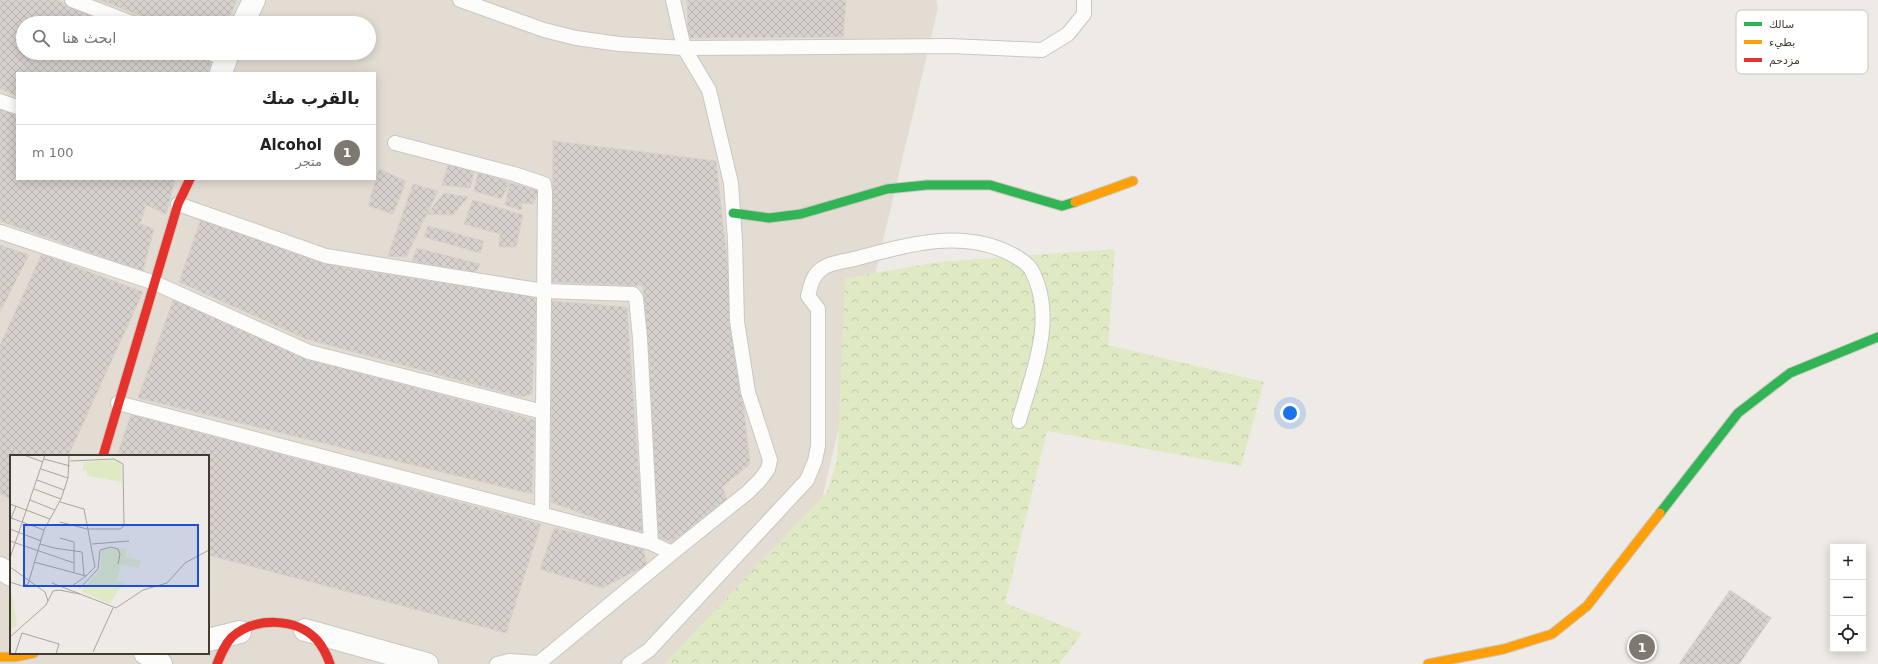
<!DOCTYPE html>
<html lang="ar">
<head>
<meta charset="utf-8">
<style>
	body { margin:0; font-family:"DejaVu Sans","Noto Sans Arabic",sans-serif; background:#f2f2f2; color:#222; direction:rtl }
	.controls { position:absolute; right:12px; bottom:12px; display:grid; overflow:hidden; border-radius:0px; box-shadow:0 2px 10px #0003 }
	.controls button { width:36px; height:36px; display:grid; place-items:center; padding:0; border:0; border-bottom:1px solid #e0e0e0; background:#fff; color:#222; font:20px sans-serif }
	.you { position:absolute; left:1290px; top:413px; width:14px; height:14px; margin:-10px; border:3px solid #fff; border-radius:50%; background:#1a73e8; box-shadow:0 0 0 6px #1a73e833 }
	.badge { display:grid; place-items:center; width:26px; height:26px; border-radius:50%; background:#7f7871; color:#fff; font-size:13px; font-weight:700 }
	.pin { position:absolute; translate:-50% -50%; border:2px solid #fff; box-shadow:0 1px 4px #0006 }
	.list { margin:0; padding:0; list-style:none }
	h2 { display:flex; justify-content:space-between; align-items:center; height:52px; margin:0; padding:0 16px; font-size:17px }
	h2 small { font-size:13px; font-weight:400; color:#767676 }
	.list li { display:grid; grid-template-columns:26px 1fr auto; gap:12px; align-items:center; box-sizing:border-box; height:56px; padding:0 16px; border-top:1px solid #e0e0e0 }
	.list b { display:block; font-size:15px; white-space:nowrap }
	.list p { margin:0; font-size:13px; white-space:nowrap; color:#767676 }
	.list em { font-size:13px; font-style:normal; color:#767676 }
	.icon { flex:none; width:22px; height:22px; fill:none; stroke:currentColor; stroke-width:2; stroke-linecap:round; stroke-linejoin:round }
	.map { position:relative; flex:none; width:1878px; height:664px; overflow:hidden; direction:ltr }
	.search { position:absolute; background:#fff; box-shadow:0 2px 10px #0003; left:16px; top:16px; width:360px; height:44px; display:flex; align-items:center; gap:10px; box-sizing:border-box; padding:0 14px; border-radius:22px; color:#767676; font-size:15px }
	.panel { position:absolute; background:#fff; box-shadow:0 2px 10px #0003; left:16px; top:72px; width:360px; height:108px; border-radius:0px; direction:rtl }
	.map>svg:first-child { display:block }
	.residential { fill:#e3dcd2; fill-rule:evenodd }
	.park { fill:url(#park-crowns) }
	.building { fill:url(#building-cross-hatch); stroke:#d6d1cc }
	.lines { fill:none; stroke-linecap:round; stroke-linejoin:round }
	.lane-casing { stroke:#cac6c2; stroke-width:16 }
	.street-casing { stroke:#cac6c2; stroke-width:24 }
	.fast-casing { stroke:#cfc8be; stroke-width:11 }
	.slow-casing { stroke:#cfc8be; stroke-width:11 }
	.jam-casing { stroke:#cfc8be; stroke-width:11 }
	.lane { stroke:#fcfcfb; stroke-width:14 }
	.street { stroke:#fcfcfb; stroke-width:22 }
	.fast { stroke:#30b455; stroke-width:9 }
	.slow { stroke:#ff9f0a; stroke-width:9 }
	.jam { stroke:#e5322d; stroke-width:9 }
	.inset-road { fill:none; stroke:#aaa49e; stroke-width:1 }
	.view { fill:#1d4ed8; fill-opacity:0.15; stroke:#1d4ed8; stroke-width:2 }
	.inset-edge { fill:none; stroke:#433b32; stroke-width:2 }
	.key { fill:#fff; stroke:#c7c4c2; stroke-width:1 }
	.key-label { font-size:11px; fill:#433b32 }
</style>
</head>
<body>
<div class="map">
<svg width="1878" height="664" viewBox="0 0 1878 664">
	<defs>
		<pattern id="park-crowns" width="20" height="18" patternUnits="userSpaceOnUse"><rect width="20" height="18" fill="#dfe9c4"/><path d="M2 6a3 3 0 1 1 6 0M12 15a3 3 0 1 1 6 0" fill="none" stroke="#c1c9a9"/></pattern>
		<pattern id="building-cross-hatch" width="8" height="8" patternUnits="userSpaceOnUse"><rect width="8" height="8" fill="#d6d1cd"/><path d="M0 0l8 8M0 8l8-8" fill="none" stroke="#b9b4b0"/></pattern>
	</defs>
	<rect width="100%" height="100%" fill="#eeeae6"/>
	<!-- residential -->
	<path class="residential" d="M0 0H936L938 8 783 664H0ZM23 23H369V53H23ZM17 73H375V179H17ZM11 456H208V653H11Z"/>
	<!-- park -->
	<path class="park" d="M1115 249 1108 345 1264 382 1241 466 1047 431 1005 603 1082 633 1059 664H664L827 492 837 461 845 278 939 262Z"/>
	<!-- building -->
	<path class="building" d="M0 0H56L115 23H23V53H193L212 60 208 73H17V96L0 89Z
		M99 0H237L227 23H161Z
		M687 0H846L843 37 688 38Z
		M0 108 17 114V179H175L166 214 146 205 140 224 154 229 143 271 0 221Z
		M553 141 716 161 750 464 722 487 727 499 672 542 658 537 643 286 552 282Z
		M449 162 475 168 470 188 442 185Z
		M379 169 406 181 393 214 368 206Z
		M478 171 510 183 501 199 474 191Z
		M510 183 539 190 533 204 522 203 521 210 505 205Z
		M413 184 438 191 406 257 388 256Z
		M444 193 468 197 453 215 427 214Z
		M473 200 523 215 516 247H499L500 234 464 224Z
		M201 219 341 267 537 297 532 394 521 397 306 339 179 282Z
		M428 226 484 241 480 253 424 237Z
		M0 245 29 255 0 312Z
		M417 248 480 264 476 273 412 261Z
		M42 254 143 292 68 456H11V500L0 493V345Z
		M174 298 309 359 535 420 532 494 138 398Z
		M551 301 627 307 643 536 551 502Z
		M131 414 541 524 506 633 208 555V456H117Z
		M554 528 643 548 647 565 602 588 540 569Z
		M1730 590 1771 618 1739 664H1679Z"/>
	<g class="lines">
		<defs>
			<path id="lane" d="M72 0 132 23
				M460 0 544 30 576 38 619 44 684 48 950 46 1042 50 1068 34 1084 14V0
				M210 53 225 59
				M0 101 17 107
				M395 143 514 174 544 184 545 192 543 412
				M178 204 326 256 544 291 633 294 636 298 640 338 651 543
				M0 232 155 283 309 352 543 412 542 514
				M118 403 651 543 672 553 539 663 509 661 497 664
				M672 553 748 492 760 480 768 469 770 460 748 392 737 321 735 240 731 183 709 90 684 48 673 0
				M629 664 649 650 807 480 815 461 818 446V309L808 296C811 285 812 275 823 268 831 262 848 261 858 258 908 244 963 229 1011 254 1019 258 1028 263 1032 271 1057 319 1032 374 1019 421"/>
			<path id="street" d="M243 23 254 0
				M221 73 228 53
				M0 568 11 575
				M305 630 427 664
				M208 640 240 632
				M145 653 161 664"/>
			<path id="fast" d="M733 213 769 218 801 214 887 189 927 185H990L1062 206 1075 202
				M1660 513 1738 413 1790 373 1878 337"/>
			<path id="slow" d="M1075 202 1133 181
				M0 657H15L34 653
				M1428 664 1504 649 1552 634 1587 606 1660 513"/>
			<path id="jam" d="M103 456 178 204 190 179
				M217 664C221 654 225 644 232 637 254 617 296 617 317 640 323 647 327 655 330 664"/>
		</defs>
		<!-- lane casing -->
		<use href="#lane" class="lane-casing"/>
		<!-- street casing -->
		<use href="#street" class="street-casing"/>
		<!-- fast casing -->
		<use href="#fast" class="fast-casing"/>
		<!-- slow casing -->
		<use href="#slow" class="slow-casing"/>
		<!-- jam casing -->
		<use href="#jam" class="jam-casing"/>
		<!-- lane -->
		<use href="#lane" class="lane"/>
		<!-- street -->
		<use href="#street" class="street"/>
		<!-- fast -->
		<use href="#fast" class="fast"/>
		<!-- slow -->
		<use href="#slow" class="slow"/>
		<!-- jam -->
		<use href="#jam" class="jam"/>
	</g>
	<!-- overview -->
	<g transform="translate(10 455)">
		<rect width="199" height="199" fill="#eeeae6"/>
		<path d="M0 130 7 170 0 176Z" fill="#dfe9c4"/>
		<path d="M104 5 111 8 112 27 77 21V15H73L74 7ZM117 93 116 102 131 105 129 113 111 110 107 126 114 128 99 149 71 136 90 115 92 95Z" fill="#dfe9c4"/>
		<path class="inset-road" d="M14 0 33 7M34 4 60 11M31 14 58 23M27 25 54 35M24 34 51 44M20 45 45 55M50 47 74 54 85 112 76 121M0 49 40 64M1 63 34 75M0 66 6 51M50 67 77 74H110L114 71 113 9 104 4 60 6M0 74 31 86M50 83 64 87V108M0 86 64 108V117M30 89 44 93 72 97 74 120M82 89 119 86M0 103 35 0M24 107 76 121 62 131M0 112 35 137 38 146M0 127 12 131 18 129 34 75 51 44 58 23 59 0M42 128 106 153 133 135 157 128 175 108 199 95M64 131 71 132 88 114 90 95 101 92 108 94 110 99 108 109M0 182 36 150 43 136 49 135 70 139M83 197 103 153M5 199 12 178 49 189 46 199"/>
		<path class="view" d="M14 70H188V131H14Z"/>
		<rect width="199" height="199" class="inset-edge"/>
	</g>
	<!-- legend -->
	<rect x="1736" y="10" width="132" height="64" rx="6" class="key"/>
	<rect x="1744" y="22" width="18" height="4" fill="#30b455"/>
	<rect x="1744" y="40" width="18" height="4" fill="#ff9f0a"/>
	<rect x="1744" y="58" width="18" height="4" fill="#e5322d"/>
	<g class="key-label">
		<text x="1769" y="28">سالك</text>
		<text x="1769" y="46">بطيء</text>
		<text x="1769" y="64">مزدحم</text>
	</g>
</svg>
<div class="controls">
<button>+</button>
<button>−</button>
<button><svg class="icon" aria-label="locate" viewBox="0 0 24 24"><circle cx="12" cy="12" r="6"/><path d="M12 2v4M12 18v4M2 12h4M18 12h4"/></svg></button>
</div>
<div class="you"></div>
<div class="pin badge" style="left:1642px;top:647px">1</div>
<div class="search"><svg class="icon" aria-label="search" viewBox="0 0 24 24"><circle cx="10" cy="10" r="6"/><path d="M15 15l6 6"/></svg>ابحث هنا</div>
<section class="panel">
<h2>بالقرب منك<small></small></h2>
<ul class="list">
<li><span class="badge">1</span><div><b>Alcohol</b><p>متجر</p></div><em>100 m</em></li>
</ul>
</section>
</div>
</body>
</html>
